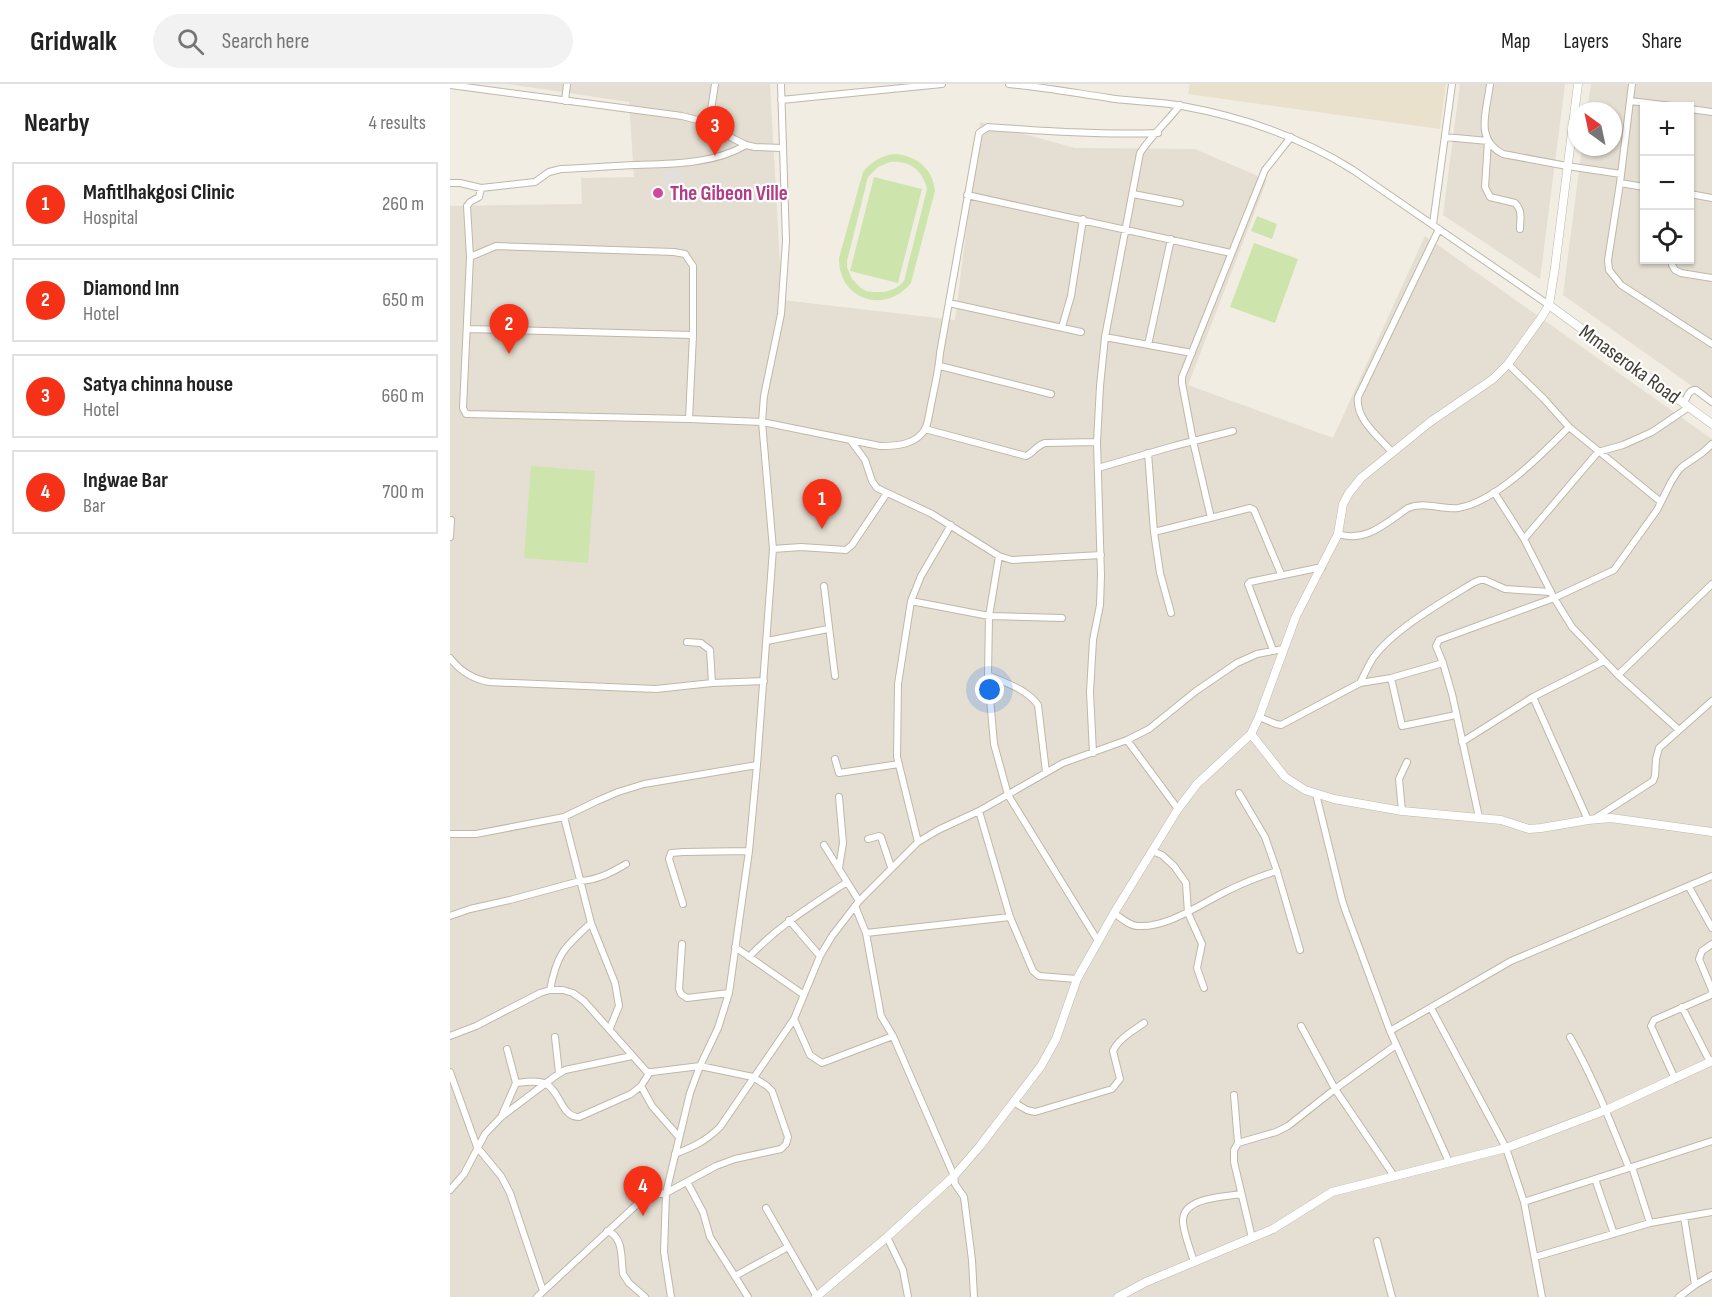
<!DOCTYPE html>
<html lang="en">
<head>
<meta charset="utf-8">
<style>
	body { margin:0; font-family:"Sofia Sans Condensed",sans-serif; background:#f2f2f2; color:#222 }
	.controls { position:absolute; right:18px; top:18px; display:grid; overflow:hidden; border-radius:0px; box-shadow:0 2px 4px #0004 }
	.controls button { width:54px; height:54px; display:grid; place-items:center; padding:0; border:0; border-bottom:2px solid #e0e0e0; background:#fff; color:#222; font:30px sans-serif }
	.compass { position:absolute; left:1118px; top:18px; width:54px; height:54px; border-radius:50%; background:#fff; box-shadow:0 2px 4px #0004; rotate:327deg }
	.you { position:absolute; left:540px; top:606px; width:21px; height:21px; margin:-15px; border:4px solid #fff; border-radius:50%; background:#1a73e8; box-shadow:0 0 0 9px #1a73e833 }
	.badge { display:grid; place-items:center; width:39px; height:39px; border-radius:50%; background:#f53217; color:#fff; font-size:20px; font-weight:700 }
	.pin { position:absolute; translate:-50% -50px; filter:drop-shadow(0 2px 3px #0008) }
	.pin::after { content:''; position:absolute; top:32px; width:21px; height:18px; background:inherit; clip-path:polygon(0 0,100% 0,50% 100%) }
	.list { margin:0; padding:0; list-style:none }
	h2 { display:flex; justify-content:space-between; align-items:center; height:78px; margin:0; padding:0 24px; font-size:26px }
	h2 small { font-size:20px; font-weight:400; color:#767676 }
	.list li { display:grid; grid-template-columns:39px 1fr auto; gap:18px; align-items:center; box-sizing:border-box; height:84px; margin:0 12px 12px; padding:0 12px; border:2px solid #e0e0e0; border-radius:0px }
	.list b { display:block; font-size:22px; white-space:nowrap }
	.list p { margin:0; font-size:20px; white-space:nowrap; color:#767676 }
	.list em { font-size:20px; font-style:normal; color:#767676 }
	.icon { flex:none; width:33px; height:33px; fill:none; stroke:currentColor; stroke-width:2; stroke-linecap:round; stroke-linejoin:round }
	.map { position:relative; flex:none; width:1262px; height:1213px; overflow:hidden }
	header { display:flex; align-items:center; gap:36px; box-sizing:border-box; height:84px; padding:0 30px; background:#fff; border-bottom:2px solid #e0e0e0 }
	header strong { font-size:28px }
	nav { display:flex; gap:33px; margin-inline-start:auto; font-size:21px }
	.search { width:420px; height:54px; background:#f2f2f2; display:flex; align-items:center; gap:15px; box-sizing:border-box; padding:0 21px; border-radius:33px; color:#767676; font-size:22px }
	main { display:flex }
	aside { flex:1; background:#fff }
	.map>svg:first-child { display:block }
	.residential { fill:#e5ded2; fill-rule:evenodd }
	.education { fill:#eae1cd }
	.green { fill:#cde5ac; fill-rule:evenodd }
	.parking { fill:#e2dfdc }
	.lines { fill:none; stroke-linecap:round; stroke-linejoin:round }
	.minor-casing { stroke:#bfb7a9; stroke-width:8 }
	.tertiary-casing { stroke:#bfb7a9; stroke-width:9 }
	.minor { stroke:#fff; stroke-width:6 }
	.tertiary { stroke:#fff; stroke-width:8 }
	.hotel-dot { fill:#d1479c; stroke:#fff; stroke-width:2 }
	.labels { text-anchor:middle; stroke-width:4.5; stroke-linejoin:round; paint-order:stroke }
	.hotel-label { font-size:21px; font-weight:bold; fill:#b23c85; stroke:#fff; text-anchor:start }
	.street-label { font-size:21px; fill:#433d34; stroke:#fff }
</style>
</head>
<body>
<header>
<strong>Gridwalk</strong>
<div class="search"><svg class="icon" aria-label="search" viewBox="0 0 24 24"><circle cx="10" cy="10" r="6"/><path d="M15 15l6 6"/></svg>Search here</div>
<nav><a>Map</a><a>Layers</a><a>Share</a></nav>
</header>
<main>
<aside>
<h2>Nearby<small>4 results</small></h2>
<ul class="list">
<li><span class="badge">1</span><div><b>Mafitlhakgosi Clinic</b><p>Hospital</p></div><em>260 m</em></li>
<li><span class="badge">2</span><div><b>Diamond Inn</b><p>Hotel</p></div><em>650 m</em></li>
<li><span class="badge">3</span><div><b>Satya chinna house</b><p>Hotel</p></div><em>660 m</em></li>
<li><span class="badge">4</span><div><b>Ingwae Bar</b><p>Bar</p></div><em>700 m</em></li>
</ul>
</aside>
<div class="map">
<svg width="1262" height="1213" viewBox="0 0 1262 1213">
	<rect width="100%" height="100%" fill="#f1ede3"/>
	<!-- residential -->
	<path class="residential" d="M58 0H320L332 216 505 236 530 38 625 64 745 65 817 96 738 301 883 354 975 152 1262 355V1213H0V122L132 120 131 94 184 93 179 18Z
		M1010 0H1115L1090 195 993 131Z
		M1141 0H1262V316L1113 211 1132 63H1163V27H1137ZM1194 22H1240V176H1194Z"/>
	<!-- education -->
	<path class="education" d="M740 0H996L990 45 738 10Z"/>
	<!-- green -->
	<path class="green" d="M446 70C467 72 483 85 485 107L461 199C435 231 388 216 389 174L413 88C422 77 432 71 446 70ZM440 78C459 76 473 86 477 105L454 197 451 200 446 204 435 208H422L416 207 411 204 402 195 397 183V177L418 93 428 83Z
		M424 93 472 105 448 199 400 187Z
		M807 132 827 140 822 155 801 147Z
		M804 159 848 175 825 239 780 223Z
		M81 382 145 387 138 479 74 474Z"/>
	<!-- parking -->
	<path class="parking" d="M231 85 233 100 213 102 212 87Z"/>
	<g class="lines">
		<defs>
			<path id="minor" d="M559 0C593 3 625 9 659 14 683 18 708 17 732 22 793 33 851 53 903 86L1099 221
				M1040 0C1037 27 1024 55 1053 70L1117 82 1171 90
				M1182 0 1170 99 1158 176 1159 186 1171 201 1262 260
				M0 1 232 32 259 39 282 54 296 61 305 63 333 64
				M331 16 492 0
				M115 17 117 0
				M1180 17 1222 22
				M1240 25 1262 28
				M259 39 265 0
				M995 53 1038 57 1035 103 1040 113 1065 119C1073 127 1070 135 1070 145
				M0 99H10L31 104 85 98 99 88 111 85C136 84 161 82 186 81 222 80 264 80 296 61
				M1170 99 1194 103
				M31 104 29 113 20 118 17 122 20 173 13 324 16 330 239 335 312 338 430 362C446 362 468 361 476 343 479 335 480 324 482 316 485 300 489 285 490 269L529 49 538 43C595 47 651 51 708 49
				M683 110 730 119
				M1240 110 1262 114
				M517 111 781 169
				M983 140 1002 0
				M20 173 46 162 224 168 235 170 243 182V251L239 335
				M1223 176 1222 181 1225 186 1231 189 1262 194
				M499 219 631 248
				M612 243 621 212 633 135
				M18 245 243 251
				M655 253 742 269
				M698 261 721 155
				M1058 280 1094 315 1119 343 1211 418
				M490 282 601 310
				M1234 319C1237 313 1239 305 1246 306L1262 318
				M475 345 576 372C583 369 587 361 595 359L647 358
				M401 357 415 376 422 397 427 404 482 430 549 472 562 476 651 471
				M942 368C929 353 905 335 908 313L989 145
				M698 369 704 448 710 489 721 529
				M648 384 724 362 783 347
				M1044 408 1074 455 1104 514 1122 543 1168 591 1229 646
				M761 434 743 357 732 299V293L815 86 841 53
				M704 448 800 424 804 426 831 490
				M888 450C916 459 936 439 958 424 975 417 991 426 1008 424 1046 418 1093 369 1119 343
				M0 453 1 436
				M1074 455 1148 368 1173 361 1202 348 1239 323
				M323 465 351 463 396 466 402 461 437 409
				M549 472 539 532 538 591 544 660 558 711 648 857
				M374 502 385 592
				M461 517 539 532 612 534
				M317 557 378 545
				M237 558 251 559 260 566 262 599
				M823 566 798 500 800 498 872 483
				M0 574C10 587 23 595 39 598L206 605 262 599 314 597
				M993 579 986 562 989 556 1104 514 1164 486 1207 426 1221 398 1228 387 1233 382 1252 369 1262 360
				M538 591C555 599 577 605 588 621L596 688
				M1168 591 1262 500
				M941 594 952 642 1006 631
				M910 599C914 591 918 582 923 574 944 545 992 518 1023 499L1030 496H1035L1055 505 1101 508
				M1083 613 1138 736
				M809 633 826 640 831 641 910 599 941 594 993 579 1002 610 1029 733
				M677 656 728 725
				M1012 658 1083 613 1154 577
				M643 669 640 608 643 556 650 521 651 491 647 358 650 302 655 253 690 69C700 53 718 37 730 21
				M385 675 389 689 449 680
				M789 709 815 753 827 787 850 866
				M866 710 892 816 896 828 940 947 999 1078
				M529 727 560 833 583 887 589 892 627 895
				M952 727 949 695 957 678
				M114 733 141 839 165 899 169 922 160 944
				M1144 735 1203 697 1205 692 1206 675 1209 664 1262 617
				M0 750H26L114 733 147 717 168 708 194 700 307 681
				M418 755 429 752 431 753 441 783
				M468 758 447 673 448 600 461 517 471 492 501 441
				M374 761 409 817
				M702 767 712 771 724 782 736 799 738 829 752 860 747 884 754 904
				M389 784 393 759 389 713
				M1239 803 1262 844
				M233 820 219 775 221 769 233 768 299 767
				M405 822 416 849 431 932 443 952 504 1092 505 1100 514 1113 522 1176 524 1213
				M664 829C671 834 680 842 688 842 719 844 753 818 779 806 795 798 811 792 827 787
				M0 832 20 825 60 816 130 797C147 796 161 789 176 780
				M339 836 370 872
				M416 849 560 833
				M232 860 229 905 231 910 237 914 279 909
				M285 863 354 911
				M299 873C328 842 362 821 397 798
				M100 906C107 869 114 864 141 839
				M1232 923 1260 978
				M981 924 1056 1064 1074 1118 1092 1213
				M344 935 360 971 372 979 443 952
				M851 942 885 1005 944 1092
				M940 947 1061 877 1262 792
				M0 952 26 942 90 909 100 906H113L123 909 134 917 197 988H202L250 982 303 993 317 1002 322 1007 338 1053 336 1060 331 1065 285 1075 266 1082 216 1109 196 1112 87 1213
				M105 953 109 989
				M1120 953C1144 995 1161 1039 1179 1084
				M57 965 66 999
				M0 988 27 1063 51 1092 60 1109 93 1207
				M1225 995 1201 942 1204 936 1261 911 1262 906 1249 875 1252 867 1262 860
				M191 1002 202 1022 229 1053
				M784 1011 788 1059 784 1066V1078L802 1154
				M563 1018 577 1026 585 1028 662 1005 670 995 663 967C669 954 683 947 694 939
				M52 1031 66 999C75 998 88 996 96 1000 111 1008 111 1033 129 1033L181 1010 191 1002 200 988
				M788 1059 826 1048 838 1042 885 1005 946 961
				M225 1070C243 1063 256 1057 270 1043L344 935 370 872 382 852 409 817 468 758 488 746 529 727 613 679 677 656 699 645 746 607 787 579 807 570 833 565
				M1182 1083 1200 1139
				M1145 1095 1164 1150
				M237 1098 253 1128 260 1153 298 1213
				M0 1106 14 1090 35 1050 51 1033 104 993 115 986 182 972
				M1074 1118 1262 1057
				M316 1124 367 1213
				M1234 1133 1245 1201
				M157 1147C174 1152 171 1176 173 1190L179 1199 195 1213
				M437 1153 453 1186 458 1213
				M927 1157 942 1213
				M1085 1173 1200 1139 1262 1128
				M744 1178C741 1167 732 1146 733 1135 735 1113 775 1113 791 1110
				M285 1192 338 1163
				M221 1213 214 1168 216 1109 240 1009 250 982 268 944 279 909 299 767 307 681 323 465 312 338 314 312 331 230 336 157 331 0
				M1229 1213 1245 1201 1262 1191"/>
			<path id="tertiary" d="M1099 221 1262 340
				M801 650 835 693 855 706 884 715 952 727 1051 736 1079 745 1091 744 1138 736 1161 734 1262 748
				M366 1213 437 1153 504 1092 530 1062 591 982 606 955 627 895 664 829 728 725 747 700 801 650 809 633 846 532 888 450 893 420 899 409 911 394 980 338 1043 295 1058 280 1091 234 1099 221 1105 183 1128 0
				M668 1213 696 1198 823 1145 882 1108 1056 1064 1156 1026 1262 977"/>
		</defs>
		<!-- minor casing -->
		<use href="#minor" class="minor-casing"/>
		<!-- tertiary casing -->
		<use href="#tertiary" class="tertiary-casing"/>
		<!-- minor -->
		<use href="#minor" class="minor"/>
		<!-- tertiary -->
		<use href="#tertiary" class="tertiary"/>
	</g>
	<!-- markers -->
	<circle class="hotel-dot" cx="208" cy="109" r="6"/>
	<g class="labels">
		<!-- hotel labels -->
		<g class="hotel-label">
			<text x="220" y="116">The Gibeon Ville</text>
		</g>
		<!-- street labels -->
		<g class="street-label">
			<text transform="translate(1180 280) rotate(36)" y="7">Mmaseroka Road</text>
		</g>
	</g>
</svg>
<div class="controls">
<button>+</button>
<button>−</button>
<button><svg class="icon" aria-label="locate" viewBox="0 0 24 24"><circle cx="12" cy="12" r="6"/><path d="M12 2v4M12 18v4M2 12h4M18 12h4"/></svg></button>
</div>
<svg class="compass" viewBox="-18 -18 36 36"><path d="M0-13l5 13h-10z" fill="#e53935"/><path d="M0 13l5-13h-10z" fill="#767676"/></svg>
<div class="you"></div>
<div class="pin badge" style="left:372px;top:445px">1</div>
<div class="pin badge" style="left:59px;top:270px">2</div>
<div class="pin badge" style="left:265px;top:72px">3</div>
<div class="pin badge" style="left:193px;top:1132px">4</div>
</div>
</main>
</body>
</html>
